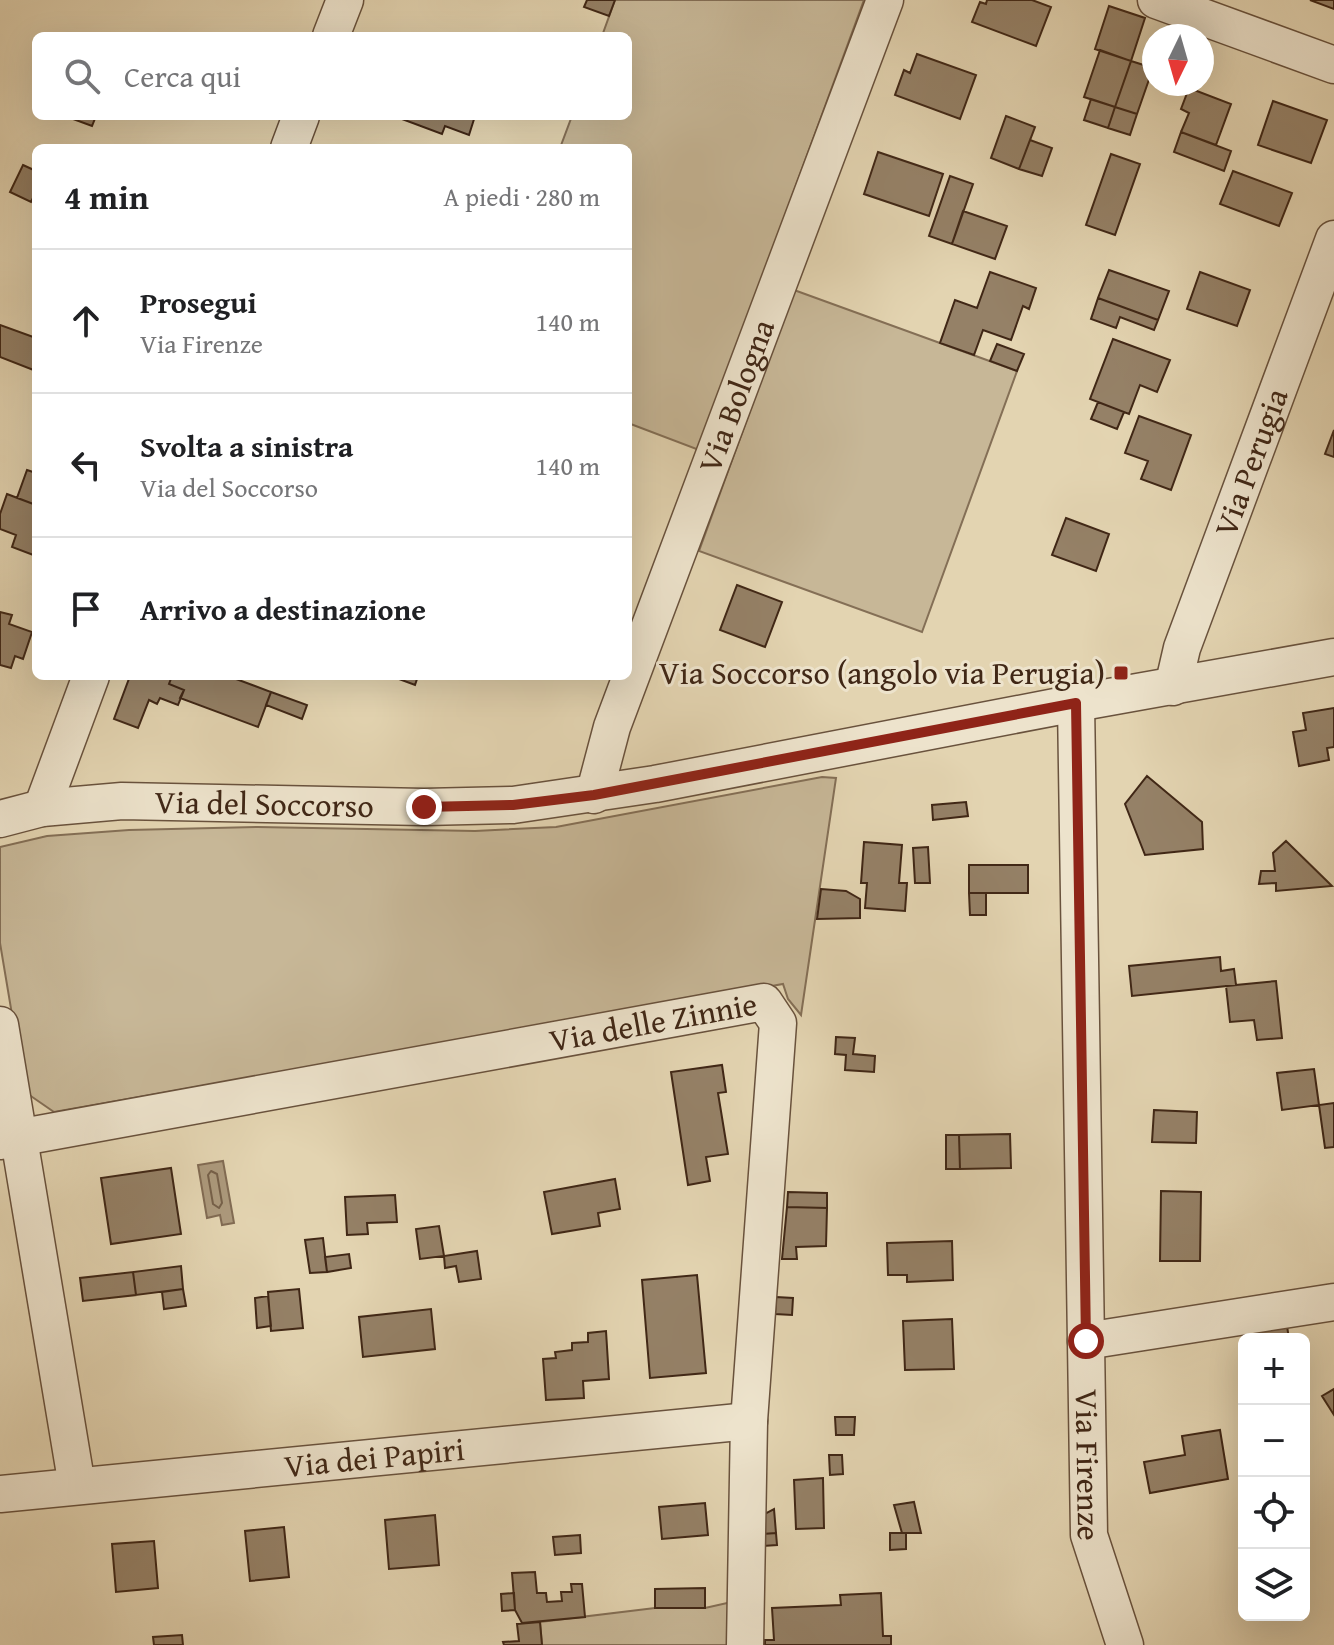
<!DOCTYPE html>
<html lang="it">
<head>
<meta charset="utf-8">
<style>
	body { margin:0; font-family:"Gentium Book Plus",serif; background:#f2f2f2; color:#202124 }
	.controls { position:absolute; right:24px; bottom:24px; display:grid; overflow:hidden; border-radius:12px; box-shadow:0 8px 32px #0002 }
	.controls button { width:72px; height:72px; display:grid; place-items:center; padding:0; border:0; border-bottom:2px solid #e0e0e0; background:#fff; color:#202124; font:40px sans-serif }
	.compass { position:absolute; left:1142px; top:24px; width:72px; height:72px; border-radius:50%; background:#fff; box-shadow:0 8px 32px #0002; rotate:185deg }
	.stop { position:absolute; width:24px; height:24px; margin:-18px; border:6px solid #8f2418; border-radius:50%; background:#fff }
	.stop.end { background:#8f2418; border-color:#fff; box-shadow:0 2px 8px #0008 }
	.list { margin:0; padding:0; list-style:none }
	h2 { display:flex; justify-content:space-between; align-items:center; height:104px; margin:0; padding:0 32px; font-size:34px }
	h2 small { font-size:26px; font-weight:400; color:#757577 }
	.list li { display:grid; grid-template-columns:52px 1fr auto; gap:24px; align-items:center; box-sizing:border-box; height:144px; padding:0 32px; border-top:2px solid #e0e0e0 }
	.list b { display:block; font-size:30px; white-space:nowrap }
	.list p { margin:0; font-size:26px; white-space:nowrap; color:#757577 }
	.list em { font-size:26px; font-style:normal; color:#757577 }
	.icon { flex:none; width:44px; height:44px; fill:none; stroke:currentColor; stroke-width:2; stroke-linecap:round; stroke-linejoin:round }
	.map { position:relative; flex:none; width:1334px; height:1645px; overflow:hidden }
	.search { position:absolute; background:#fff; box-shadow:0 8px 32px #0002; left:32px; top:32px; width:600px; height:88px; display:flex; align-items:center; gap:20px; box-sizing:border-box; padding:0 28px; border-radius:12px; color:#757577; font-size:30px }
	.panel { position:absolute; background:#fff; box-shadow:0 8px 32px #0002; left:32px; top:144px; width:600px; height:536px; border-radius:12px }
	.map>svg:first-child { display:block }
	.green { fill:#c7b797; stroke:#846f56; stroke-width:2 }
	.water { fill:#ac997c; stroke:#816b53; stroke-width:2 }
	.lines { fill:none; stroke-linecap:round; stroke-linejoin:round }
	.shore { stroke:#766049; stroke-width:2 }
	.building { fill:#958167; stroke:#402716; stroke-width:2 }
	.minor-casing { stroke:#69523d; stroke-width:39 }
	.minor { stroke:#ede3cc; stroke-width:36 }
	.route { stroke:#8f2418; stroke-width:10 }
	.poi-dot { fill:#8f2418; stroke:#ede3cc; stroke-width:3 }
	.labels { text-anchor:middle; stroke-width:6; stroke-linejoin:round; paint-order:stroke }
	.street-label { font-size:32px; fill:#402716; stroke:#ede3cc }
	.poi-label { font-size:32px; fill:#402716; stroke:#ede3cc; text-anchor:end }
</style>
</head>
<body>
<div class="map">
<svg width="1334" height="1645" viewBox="0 0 1334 1645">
	<rect width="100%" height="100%" fill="#e3d4b1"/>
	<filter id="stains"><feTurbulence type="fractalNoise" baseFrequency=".0025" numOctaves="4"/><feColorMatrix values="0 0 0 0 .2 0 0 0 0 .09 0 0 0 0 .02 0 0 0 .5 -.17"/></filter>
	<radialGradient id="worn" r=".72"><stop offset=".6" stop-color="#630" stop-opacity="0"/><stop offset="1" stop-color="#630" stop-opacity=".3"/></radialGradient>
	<!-- green -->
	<path class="green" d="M615 0H864L699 450 628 423V148H560L572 116H628V36H602Z
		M794 290 1017 371 922 632 699 551Z
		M822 777 836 778 801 1015 788 999 783 984 54 1112 25 1092 0 943V847L47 836 129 830 258 827 475 831 556 827Z
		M736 1601 735 1645H542L540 1622 655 1608H705Z"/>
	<!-- water -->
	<path class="water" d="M223 1161 234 1223 222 1225 220 1215 207 1218 198 1165Z"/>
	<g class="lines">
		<!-- shore -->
		<path class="shore" d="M211 1171 217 1174 222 1203 219 1208 213 1204 208 1175Z"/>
	</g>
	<!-- building -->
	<path class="building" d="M587 0H615L609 16 584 7Z
		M987 0H1032L1051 7 1036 46 972 22 980 2 986 4Z
		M1310 0H1334V9Z
		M1109 6 1145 18 1131 61 1095 49Z
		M1100 50 1131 61 1115 107 1084 97Z
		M917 54 976 75 960 119 895 95 904 70 910 73Z
		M1131 61 1153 68 1137 114 1115 107Z
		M1189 88 1231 104 1216 145 1181 132 1189 113 1181 109Z
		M1091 99 1115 107 1108 128 1084 120Z
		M1273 101 1327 120 1311 163 1258 145Z
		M1115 107 1137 114 1130 135 1108 128Z
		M65 116H96L92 126Z
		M394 116H475L469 135 445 126 442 134Z
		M1006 116 1035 127 1019 169 991 158Z
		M1181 132 1231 151 1224 171 1174 152Z
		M1030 140 1052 148 1042 176 1019 169Z
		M878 152 943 174 929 216 864 194Z
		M1111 154 1140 164 1115 235 1086 225Z
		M23 165 36 171V192L31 202 10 192Z
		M1233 171 1292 193 1279 226 1220 204Z
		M950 176 973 184 952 244 929 236Z
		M963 211 1007 226 995 259 952 244Z
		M1109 270 1169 291 1158 320 1098 298Z
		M990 272 1036 288 1029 309 1023 306 1011 340 983 330 974 355 940 343 955 300 977 308Z
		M1200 272 1250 290 1237 326 1187 309Z
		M1098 298 1158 320 1154 330 1120 317 1116 328 1091 319Z
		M0 325 36 338V371L0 357Z
		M1113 339 1170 360 1157 392 1140 385 1129 414 1090 399Z
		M997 344 1024 354 1017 371 990 361Z
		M1098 402 1124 412 1117 429 1091 419Z
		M1139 416 1191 435 1171 490 1141 479 1148 461 1125 453Z
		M1334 430V457L1325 454Z
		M27 470 36 473V505L17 498Z
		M7 494 36 505V556L12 547 16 535 0 529V514Z
		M1066 518 1109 534 1096 571 1052 555Z
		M737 585 782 602 765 647 720 630Z
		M0 612 12 615 9 624 32 632 23 659 15 656 11 668 0 665Z
		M130 676H172L169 684 184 690 178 705 160 698 157 704 149 700 138 728 114 719Z
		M172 676H228L271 692 258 727 180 698 184 690 169 684Z
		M391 676H418L415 685Z
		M271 692 307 705 302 719 266 705Z
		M1334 708V747L1327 748 1329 760 1299 766 1293 732 1306 730 1303 713Z
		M1147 776 1202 822 1203 849 1145 855 1125 804Z
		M966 802 968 816 933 820 932 805Z
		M1286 841 1332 886 1276 891V883L1259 884 1261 871H1275L1273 853Z
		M864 842 902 845 899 883H907L905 911 865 908 867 883H861Z
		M928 847 930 883H915L913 848Z
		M969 865H1028V893H969Z
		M821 889 846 891 860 899V918L817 919Z
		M969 893H986V915H970Z
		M1220 957 1221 971 1234 969 1236 985 1132 996 1129 966Z
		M1276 981 1282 1038 1257 1040 1254 1020 1230 1022 1226 986Z
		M836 1037 855 1038 853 1054 875 1056 874 1072 845 1070 846 1055 835 1054Z
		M722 1065 726 1092 718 1093 728 1154 706 1157 710 1181 688 1185 671 1072Z
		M1314 1069 1319 1105 1282 1110 1277 1073Z
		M1334 1103V1147L1325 1148 1319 1105Z
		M1154 1110 1197 1112 1196 1143 1152 1142Z
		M1010 1134 1011 1168 960 1169 959 1135Z
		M946 1135H959L960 1169H946Z
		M171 1168 181 1234 111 1244 101 1178Z
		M615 1179 620 1209 598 1213 600 1226 552 1234 544 1192Z
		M1161 1191 1201 1192 1200 1261H1160Z
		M788 1192 827 1193V1208L787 1207Z
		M395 1195 397 1222 367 1223 368 1234 347 1235 345 1197Z
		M787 1207 827 1208 826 1246 796 1247 797 1259H782Z
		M439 1226 444 1256 420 1259 416 1229Z
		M323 1238 327 1272 310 1273 305 1240Z
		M952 1241 953 1280 907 1282V1275H888L887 1243Z
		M477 1251 481 1279 459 1282 456 1266 445 1268 444 1256Z
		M349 1254 351 1268 327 1272 325 1257Z
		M181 1266 183 1289 136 1295 133 1272Z
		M133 1272 136 1295 83 1301 80 1278Z
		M697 1275 706 1373 650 1378 642 1280Z
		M183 1289 186 1306 164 1309 162 1292Z
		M299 1289 303 1328 271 1331 268 1292Z
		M268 1296 271 1326 257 1328 255 1298Z
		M776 1297 793 1298 792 1315 775 1314Z
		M431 1309 435 1349 363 1357 359 1317Z
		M952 1319 954 1369 905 1370 903 1321Z
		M1287 1326 1289 1339H1246L1245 1333Z
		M606 1331 609 1379 583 1381 584 1398 546 1400 543 1359 556 1358 555 1352 572 1350V1343L588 1342V1333Z
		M1334 1389V1415L1322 1396Z
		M835 1417H855L854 1435H836Z
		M1220 1430 1228 1479 1150 1493 1144 1462 1185 1455 1182 1436Z
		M829 1455H842L843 1474 830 1475Z
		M823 1478 824 1528 796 1529 794 1480Z
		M914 1502 921 1533H902L894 1505Z
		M705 1503 708 1535 662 1539 659 1507Z
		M774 1509 776 1533 762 1534 761 1516Z
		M435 1515 439 1565 389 1569 385 1520Z
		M284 1527 289 1577 250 1581 245 1531Z
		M776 1533 777 1545 763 1546 762 1534Z
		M890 1533H906V1549L890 1550Z
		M580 1535 581 1553 555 1555 553 1537Z
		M154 1541 158 1588 116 1592 112 1544Z
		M535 1572 537 1593H546L547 1602 562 1601 561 1592H572L571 1584H582L585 1617 522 1623 515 1610 512 1573Z
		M705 1588V1608H655V1589Z
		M514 1593 515 1610 502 1611 501 1594Z
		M881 1593 883 1636H891V1645H765V1640H774L772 1608 841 1605 840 1595Z
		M540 1622 542 1645H504L503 1642 519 1641 517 1624Z
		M182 1635 183 1645H154L153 1637Z"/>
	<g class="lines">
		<defs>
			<g id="minor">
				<path d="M1156 0 1334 65"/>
				<path d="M331 36 345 0"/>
				<path d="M289 148 301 116"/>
				<path id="s1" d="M1173 687 1182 648 1334 239"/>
				<path id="s2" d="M1076 703 1089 1535 1125 1645"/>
				<path id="s3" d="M594 795 612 727 885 0"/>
				<path d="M42 808 91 676"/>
				<path id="s4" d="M0 819 42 808 122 801 424 807 513 805 655 784 1076 703 1334 657"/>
				<path d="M0 1025 77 1486"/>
				<path id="s5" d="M0 1141 764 1002 778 1023 749 1421 745 1645"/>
				<path d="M1086 1341 1334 1302"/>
				<path id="s6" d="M0 1494 749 1421"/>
			</g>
		</defs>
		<!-- minor casing -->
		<use href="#minor" class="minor-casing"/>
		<!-- minor -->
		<use href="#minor" class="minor"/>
	</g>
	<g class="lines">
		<!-- route -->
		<path class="route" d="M424 807 513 805 594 795 1076 703 1086 1341"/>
	</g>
	<!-- markers -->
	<rect class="poi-dot" x="1113" y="665" width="16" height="16" rx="4"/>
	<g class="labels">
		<!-- street labels -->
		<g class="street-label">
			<text dy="11" stroke="none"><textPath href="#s3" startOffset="424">Via Bologna</textPath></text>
			<text dy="11" stroke="none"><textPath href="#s1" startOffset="238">Via Perugia</textPath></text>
			<text dy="11" stroke="none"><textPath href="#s4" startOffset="266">Via del Soccorso</textPath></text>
			<text dy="11" stroke="none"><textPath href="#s5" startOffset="664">Via delle Zinnie</textPath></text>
			<text dy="11" stroke="none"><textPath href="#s6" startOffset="376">Via dei Papiri</textPath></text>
			<text dy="11" stroke="none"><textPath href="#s2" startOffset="762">Via Firenze</textPath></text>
		</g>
		<!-- poi labels -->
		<g class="poi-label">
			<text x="1105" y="684">Via Soccorso (angolo via Perugia)</text>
		</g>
	</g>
	<rect width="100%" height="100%" filter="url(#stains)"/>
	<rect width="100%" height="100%" fill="url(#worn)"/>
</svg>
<div class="controls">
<button>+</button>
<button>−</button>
<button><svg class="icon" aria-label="locate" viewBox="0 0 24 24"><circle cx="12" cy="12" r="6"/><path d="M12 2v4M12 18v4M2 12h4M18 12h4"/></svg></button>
<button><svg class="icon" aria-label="layers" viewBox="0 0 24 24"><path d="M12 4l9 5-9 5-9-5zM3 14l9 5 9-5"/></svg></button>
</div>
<svg class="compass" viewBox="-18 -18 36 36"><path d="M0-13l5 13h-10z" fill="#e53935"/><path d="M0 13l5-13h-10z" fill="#757577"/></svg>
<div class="stop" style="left:1086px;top:1341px"></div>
<div class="stop end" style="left:424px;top:807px"></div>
<div class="search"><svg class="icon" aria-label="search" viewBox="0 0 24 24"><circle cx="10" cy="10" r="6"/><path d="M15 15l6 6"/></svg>Cerca qui</div>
<section class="panel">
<h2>4 min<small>A piedi · 280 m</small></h2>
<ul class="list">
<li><svg class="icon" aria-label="ahead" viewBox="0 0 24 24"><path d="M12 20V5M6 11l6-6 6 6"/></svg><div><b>Prosegui</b><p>Via Firenze</p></div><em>140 m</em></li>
<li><svg class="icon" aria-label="left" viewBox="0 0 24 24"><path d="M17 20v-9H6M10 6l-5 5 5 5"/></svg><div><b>Svolta a sinistra</b><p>Via del Soccorso</p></div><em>140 m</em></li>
<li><svg class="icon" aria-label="arrive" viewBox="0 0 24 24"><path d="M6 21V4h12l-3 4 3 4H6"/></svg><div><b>Arrivo a destinazione</b></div></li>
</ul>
</section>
</div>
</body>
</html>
